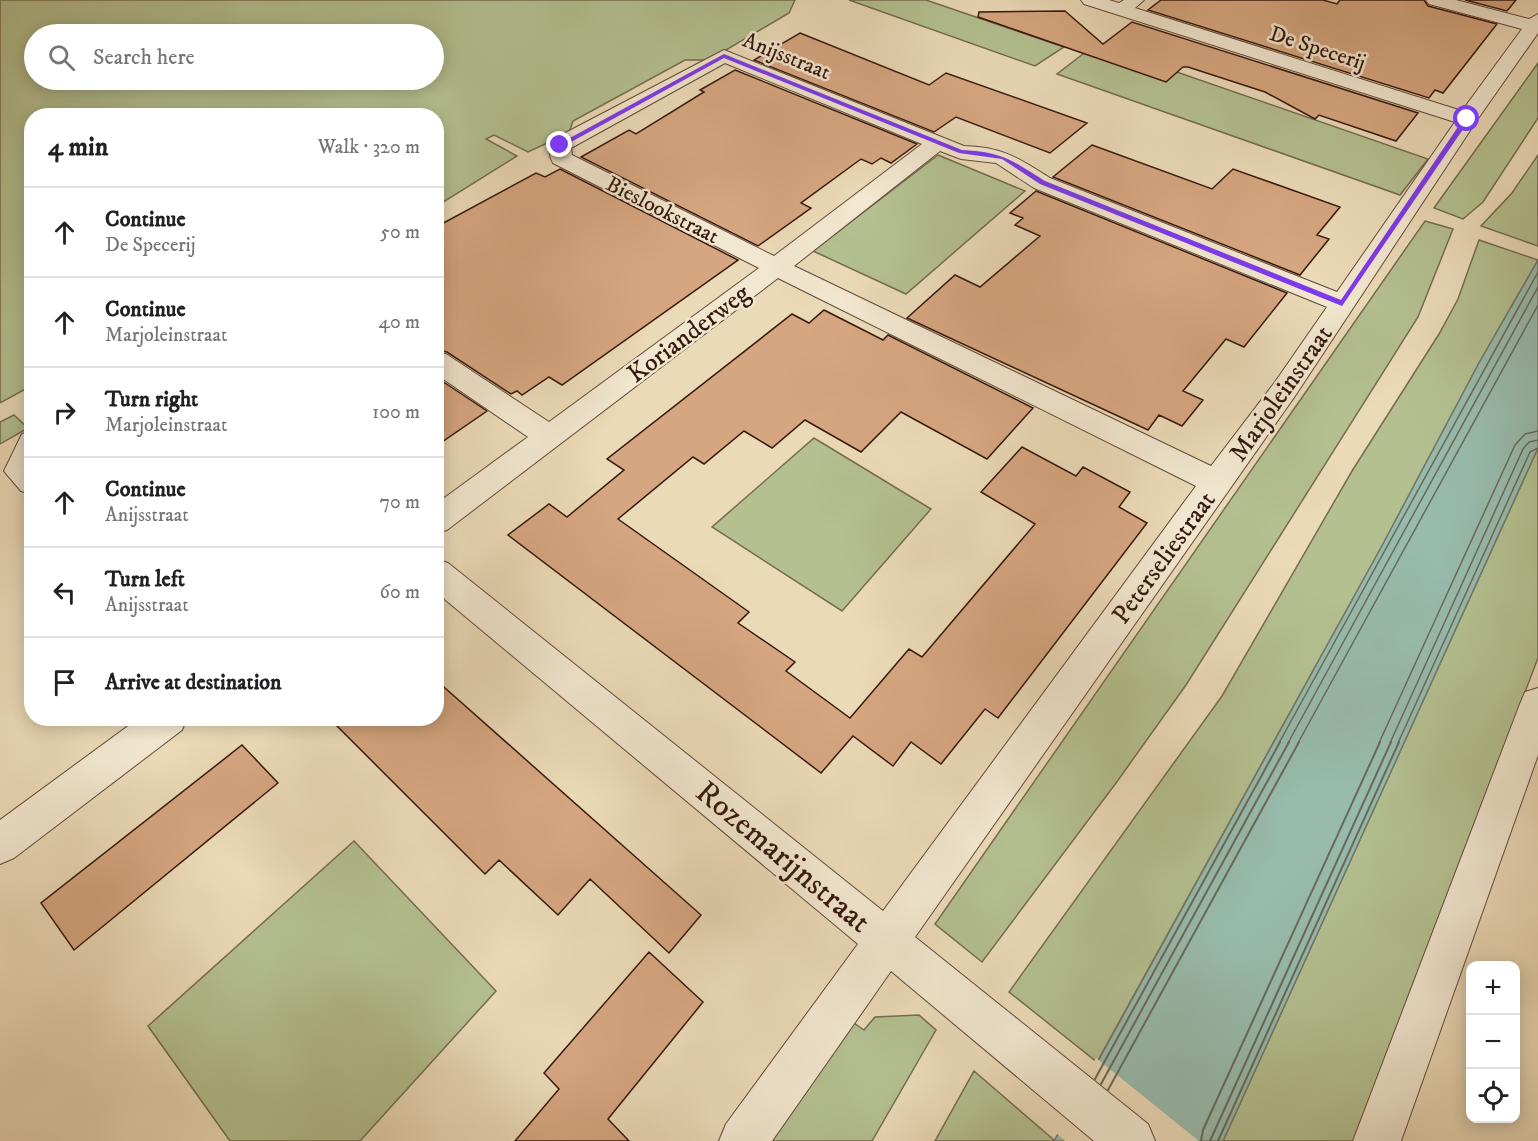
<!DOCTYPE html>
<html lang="en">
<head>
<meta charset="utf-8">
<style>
	body { margin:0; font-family:"IM FELL DW Pica",serif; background:#f6f6f6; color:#202124 }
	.controls { position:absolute; right:18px; bottom:18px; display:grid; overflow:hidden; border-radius:12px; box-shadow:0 3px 15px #0003 }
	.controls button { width:54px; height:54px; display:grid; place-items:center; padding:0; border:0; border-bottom:2px solid #e0e0e0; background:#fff; color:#202124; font:30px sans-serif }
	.stop { position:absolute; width:18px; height:18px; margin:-14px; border:4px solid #7c3aed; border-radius:50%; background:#fff }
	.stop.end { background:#7c3aed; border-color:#fff; box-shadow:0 2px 6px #0008 }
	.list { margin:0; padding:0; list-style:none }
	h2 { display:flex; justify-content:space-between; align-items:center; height:78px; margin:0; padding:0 24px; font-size:26px }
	h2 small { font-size:20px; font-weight:400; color:#757577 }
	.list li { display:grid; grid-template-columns:39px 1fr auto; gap:18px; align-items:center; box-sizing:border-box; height:90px; padding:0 24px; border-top:2px solid #e0e0e0 }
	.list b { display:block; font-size:22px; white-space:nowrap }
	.list p { margin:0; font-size:20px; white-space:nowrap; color:#757577 }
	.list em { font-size:20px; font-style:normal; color:#757577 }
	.icon { flex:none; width:33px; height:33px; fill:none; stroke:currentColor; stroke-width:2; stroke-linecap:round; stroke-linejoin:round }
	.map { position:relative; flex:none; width:1538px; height:1141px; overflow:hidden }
	.search { position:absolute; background:#fff; box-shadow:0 3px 15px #0003; left:24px; top:24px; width:420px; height:66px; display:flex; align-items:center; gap:15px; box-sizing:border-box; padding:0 21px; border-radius:33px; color:#757577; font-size:22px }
	.panel { position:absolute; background:#fff; box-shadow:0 3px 15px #0003; left:24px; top:108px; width:420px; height:618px; border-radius:24px }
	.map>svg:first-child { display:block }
	.green { fill:#b4c090; stroke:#756c4f; stroke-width:1.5; fill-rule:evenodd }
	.water { fill:#98bbac; stroke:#717a6d; stroke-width:1.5 }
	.pier { fill:#ebdab7 }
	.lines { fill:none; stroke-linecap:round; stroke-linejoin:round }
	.shore-far1 { stroke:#676a5d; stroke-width:1.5 }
	.shore { stroke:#676a5d; stroke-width:2 }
	.building { fill:#d6a680; stroke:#36190e; stroke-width:1.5 }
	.minor-casing { stroke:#634938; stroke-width:2 }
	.minor { fill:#f2e7d0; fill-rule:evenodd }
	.route { fill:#7c3aed }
	.labels { text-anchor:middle; stroke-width:5; stroke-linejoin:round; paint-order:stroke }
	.far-street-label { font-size:22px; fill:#36190e; stroke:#f2e7d0 }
	.street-label { font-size:26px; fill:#36190e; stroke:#f2e7d0 }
	.near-street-label { font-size:32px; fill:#36190e; stroke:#f2e7d0 }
</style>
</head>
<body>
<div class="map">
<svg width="1538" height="1141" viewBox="0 0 1538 1141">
	<rect width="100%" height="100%" fill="#ebdab7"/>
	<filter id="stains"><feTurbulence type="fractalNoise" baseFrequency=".00333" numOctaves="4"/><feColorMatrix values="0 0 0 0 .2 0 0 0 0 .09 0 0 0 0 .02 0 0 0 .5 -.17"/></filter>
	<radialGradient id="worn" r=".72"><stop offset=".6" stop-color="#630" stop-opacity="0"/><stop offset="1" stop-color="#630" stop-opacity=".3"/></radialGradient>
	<!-- green -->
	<path class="green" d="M0 0H795L789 13 709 60H685L573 121 569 133 528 152 494 135 486 139 517 156 437 206 436 116H32L31 386 0 403ZM34 34H434V80H34Z
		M849 0H926L1064 47 1035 66Z
		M1096 44 1428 159 1400 195 1057 74Z
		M1538 63V118L1483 202 1463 219 1434 208Z
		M938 155 1025 191 906 294 813 251Z
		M1538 155V246L1481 226 1512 193Z
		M1425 221 1453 229 1418 317 1186 685 1116 783 982 962 935 924Z
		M1479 240 1538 260 1479 363 1383 544 1097 1062 1009 992 1222 696 1352 471 1439 334 1458 299Z
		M14 415 28 428 0 444V422Z
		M814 438 931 509 842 611 712 527Z
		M1538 448V658L1354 1141H1223Z
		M354 841 496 991 360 1141H230L148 1026Z
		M919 1015 936 1030 872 1141H767L851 1021 864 1030 875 1017Z
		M974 1071 1054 1140V1141H935Z"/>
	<!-- water -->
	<path class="water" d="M1538 260V448L1223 1141H1054L1383 544 1479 363Z"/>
	<!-- pier -->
	<path class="pier" d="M1096 1058 1199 1141H1065L1055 1132Z"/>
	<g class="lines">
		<!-- shore-far1 -->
		<path class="shore-far1" d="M1279 743 1538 272
			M1288 743 1538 287
			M1298 743 1538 305
			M1379 743 1515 445 1525 434 1538 431
			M1390 743 1523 449 1529 442 1538 440
			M1398 743 1530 452 1538 448"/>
		<!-- shore -->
		<path class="shore" d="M1095 1079 1280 742
			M1101 1084 1289 742
			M1108 1090 1299 742
			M1201 1141 1203 1130 1380 742
			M1210 1141 1391 742
			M1218 1141 1399 742"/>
	</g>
	<!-- building -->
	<path class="building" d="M1161 0H1323L1337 4 1340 0H1424L1428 6 1497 24 1443 93 1435 90 1429 98 1148 10Z
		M1465 0H1516L1507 11Z
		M1065 11 1103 44 1132 22 1418 113 1396 141 1319 115 1315 119 1265 92 1188 67H1183L1166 82 978 17 979 12Z
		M800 33 929 85 946 73 1087 123 1050 153 956 117 934 132 754 60Z
		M735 70 917 144 891 163 881 158 872 164 861 159 801 203 811 208 758 246 581 157 629 130 636 134 704 92 700 90Z
		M1092 145 1212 189 1233 169 1340 207 1317 235 1329 239 1300 275 1053 177Z
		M560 169 738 260 562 385 549 377 522 395 517 391 511 394 447 352 436 350V227L536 173 545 177Z
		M1036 191 1287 293 1244 347 1226 339 1183 391 1203 400 1182 426 1159 415 1148 430 907 318 955 275 980 287 1040 236 1015 225 1023 218 1010 213Z
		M824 310 883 340 888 335 1033 408 987 459 901 412 861 452 805 420 772 448 744 431 704 464 693 457 618 519 749 612 738 623 795 662 786 671 850 718 909 649 922 657 1035 524 981 492 1022 447 1076 476 1083 467 1130 492 1119 507 1147 523 998 718 985 709 941 764 911 742 893 766 853 736 821 773 508 535 549 504 567 517 624 470 607 459 792 314 809 323Z
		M436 377 487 411 436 446Z
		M436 680 701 915 669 953 590 879 558 915 499 860 485 874 329 718H436Z
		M242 745 278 783 74 950 41 903Z
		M649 952 703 1002 608 1119 629 1141H515L559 1089 544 1073Z"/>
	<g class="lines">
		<defs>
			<path id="minor" d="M1081 0H1109L1119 3 1124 0H1144L1135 8 1462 111 1522 29 1429 4 1426 0H1456L1529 19 1538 14V33L1477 120 1295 396 915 937 1148 1124 1155 1141H1094L891 971 772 1141H719L726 1124 858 944 436 592V559L448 563 883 911 1196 486 778 278 447 530 436 533V504L528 437 436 374V352L446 354 549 422 759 268 553 163C549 156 548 147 552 140L724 50 964 146C1003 147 1018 158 1050 178L1337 292 1455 122 1084 4ZM725 63 922 144 774 256 572 155 571 148ZM940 151 961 159 996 163 1034 188 1327 307 1275 382 1211 466 794 266Z
				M32 431V494L21 491 4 471 22 434Z
				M1538 688V755L1401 1141H1353L1520 704 1525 692Z
				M139 718H187L182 730 14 858 0 864V820Z"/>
		</defs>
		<!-- minor casing -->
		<use href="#minor" class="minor-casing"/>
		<!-- minor -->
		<use href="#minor" class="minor"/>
	</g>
	<!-- route -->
	<path class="route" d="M724 54 962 150C1002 152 1012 160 1045 181L1341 300 1464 118 1470 119 1342 306 1040 184 1002 159 959 153 724 58 562 147 557 145Z"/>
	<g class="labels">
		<!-- far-street labels -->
		<g class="far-street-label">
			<text transform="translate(1318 47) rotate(18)" y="8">De Specerij</text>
			<text transform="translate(787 55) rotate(22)" y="8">Anijsstraat</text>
			<text transform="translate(663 209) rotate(27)" y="8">Bieslookstraat</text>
		</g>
		<!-- street labels -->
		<g class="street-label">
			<text transform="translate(688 333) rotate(-37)" y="9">Korianderweg</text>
			<text transform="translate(1280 393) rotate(-55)" y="9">Marjoleinstraat</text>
			<text transform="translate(1163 557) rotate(-54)" y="9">Peterseliestraat</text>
		</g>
		<!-- near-street labels -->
		<g class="near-street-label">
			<text transform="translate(784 856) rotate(40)" y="11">Rozemarijnstraat</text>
		</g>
	</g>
	<rect width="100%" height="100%" filter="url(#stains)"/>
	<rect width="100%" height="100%" fill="url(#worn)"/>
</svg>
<div class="controls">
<button>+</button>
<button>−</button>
<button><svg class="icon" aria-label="locate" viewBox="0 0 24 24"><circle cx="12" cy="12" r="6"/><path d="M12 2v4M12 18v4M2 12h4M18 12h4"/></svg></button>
</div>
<div class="stop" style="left:1467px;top:119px"></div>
<div class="stop end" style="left:560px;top:145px"></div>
<div class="search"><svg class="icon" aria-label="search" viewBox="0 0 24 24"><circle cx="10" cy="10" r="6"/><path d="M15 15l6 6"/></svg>Search here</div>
<section class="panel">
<h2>4 min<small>Walk · 320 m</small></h2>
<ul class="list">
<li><svg class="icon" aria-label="ahead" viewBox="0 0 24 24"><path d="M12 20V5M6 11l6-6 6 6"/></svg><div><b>Continue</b><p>De Specerij</p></div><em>50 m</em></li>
<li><svg class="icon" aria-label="ahead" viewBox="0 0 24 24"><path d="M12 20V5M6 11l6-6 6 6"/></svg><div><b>Continue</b><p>Marjoleinstraat</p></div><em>40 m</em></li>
<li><svg class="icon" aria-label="right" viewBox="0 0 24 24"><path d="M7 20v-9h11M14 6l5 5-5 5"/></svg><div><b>Turn right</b><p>Marjoleinstraat</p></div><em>100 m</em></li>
<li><svg class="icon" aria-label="ahead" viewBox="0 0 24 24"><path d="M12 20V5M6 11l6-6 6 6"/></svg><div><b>Continue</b><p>Anijsstraat</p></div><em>70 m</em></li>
<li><svg class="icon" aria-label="left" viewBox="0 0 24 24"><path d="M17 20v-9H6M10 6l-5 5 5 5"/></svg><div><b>Turn left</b><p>Anijsstraat</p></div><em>60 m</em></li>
<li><svg class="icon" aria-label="arrive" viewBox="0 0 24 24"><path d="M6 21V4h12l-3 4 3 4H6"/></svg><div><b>Arrive at destination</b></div></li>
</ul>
</section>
</div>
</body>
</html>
